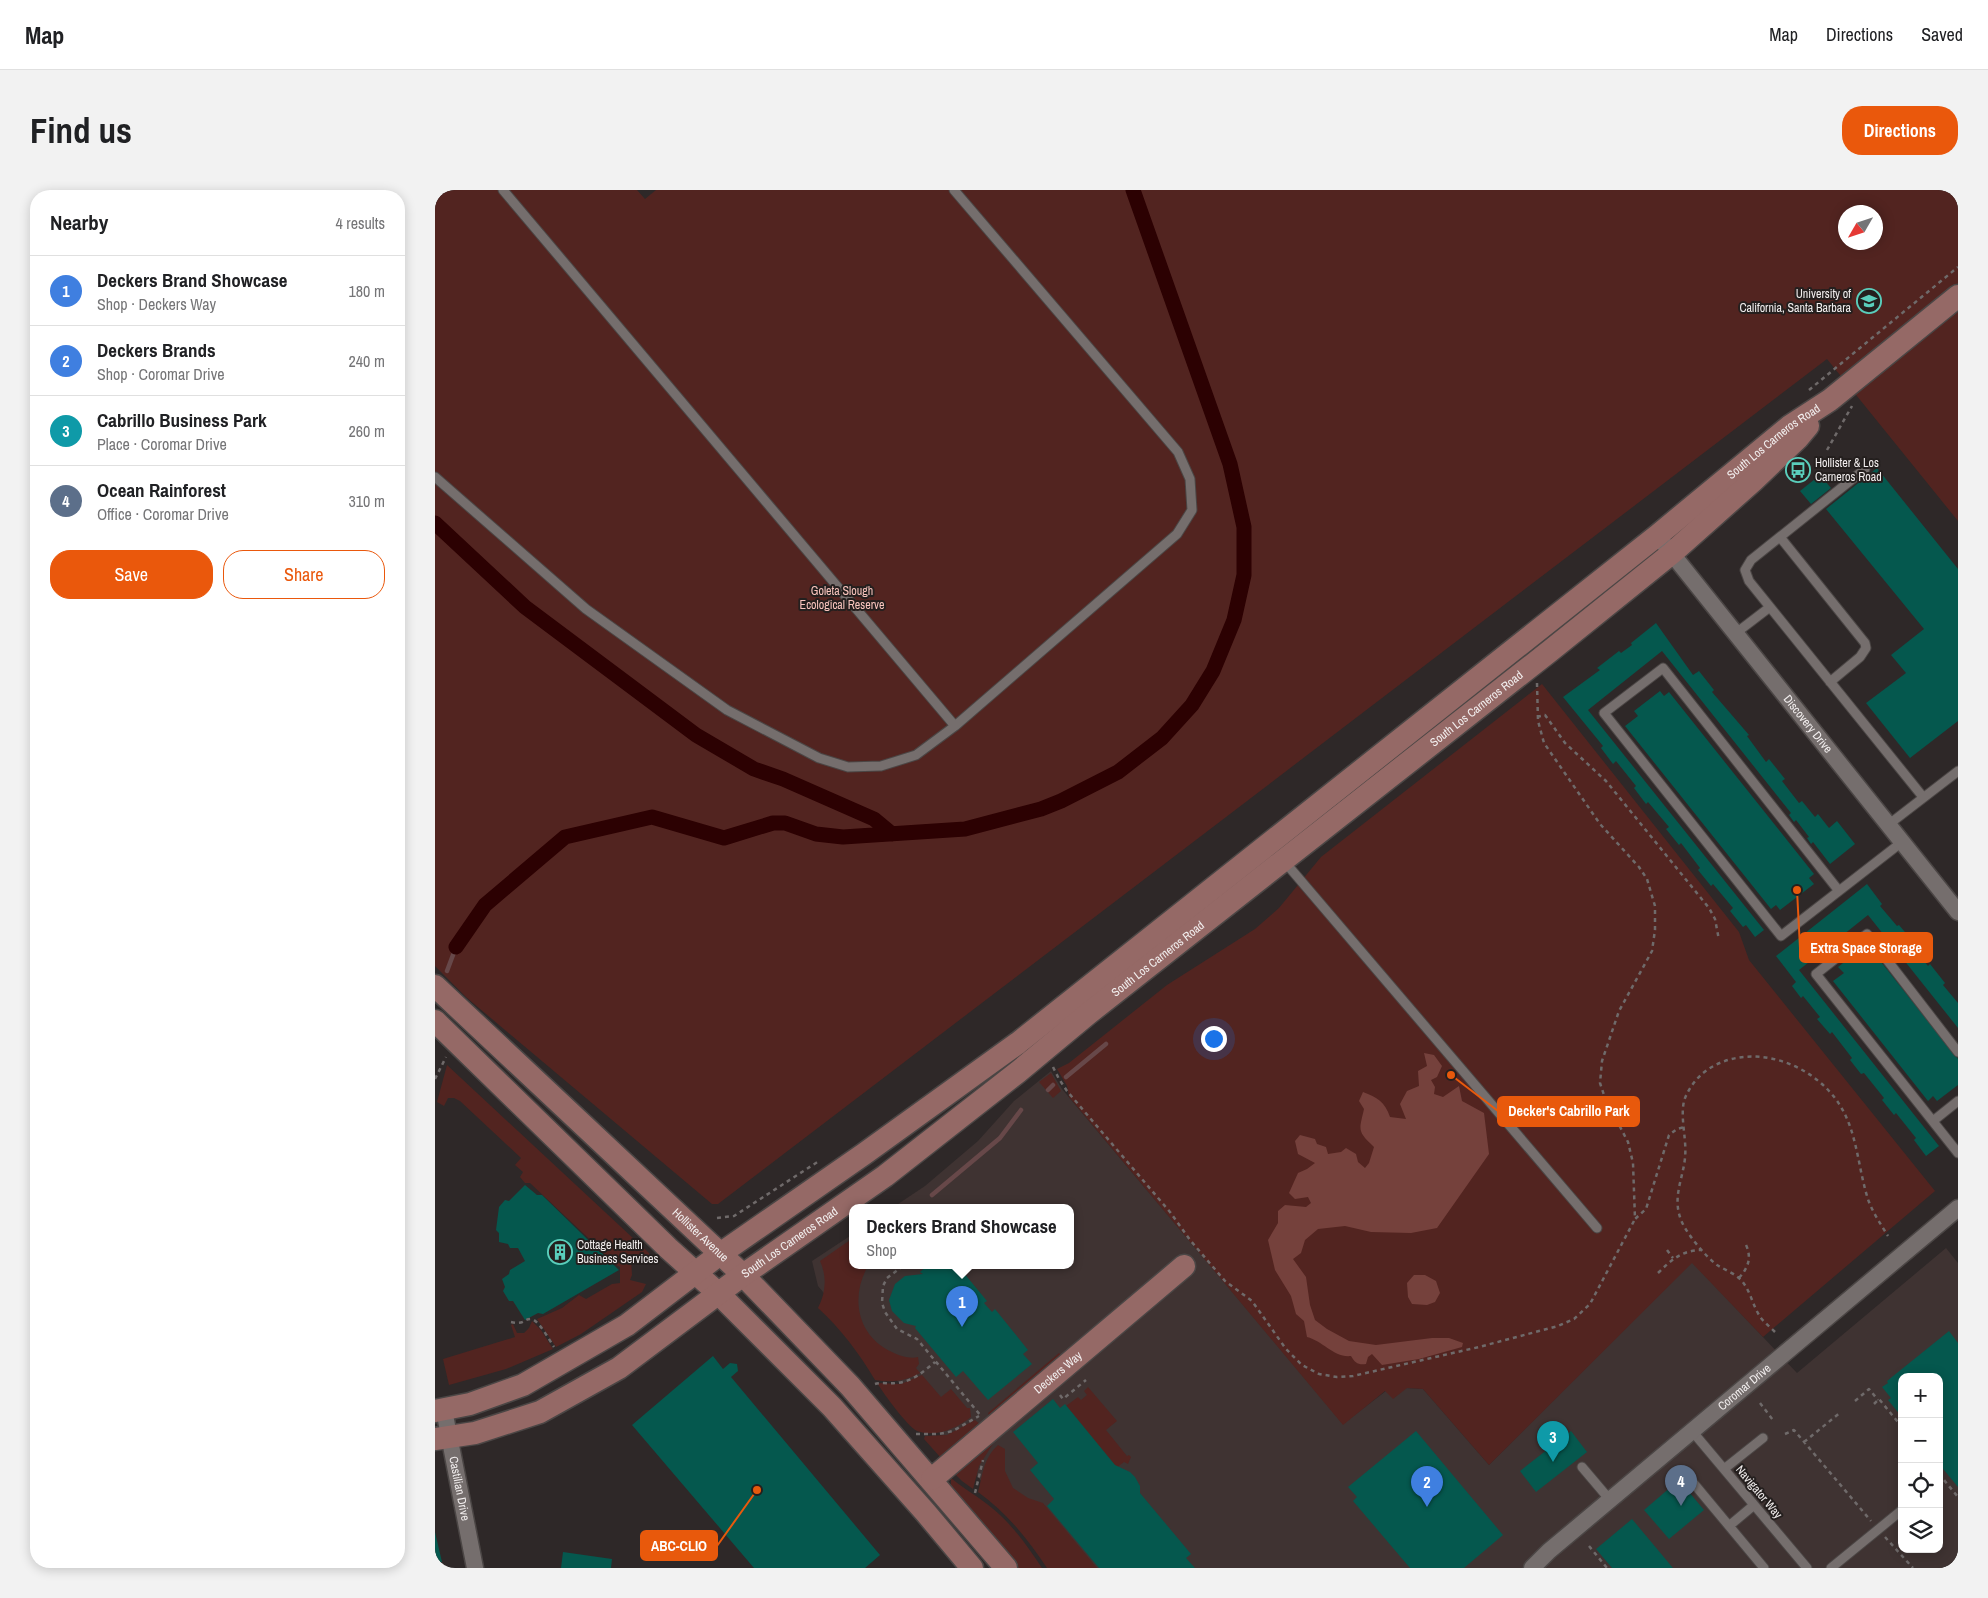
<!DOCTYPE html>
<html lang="en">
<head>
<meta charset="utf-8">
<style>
	body { margin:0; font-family:"Archivo Narrow",sans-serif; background:#f2f2f2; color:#202124 }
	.controls { position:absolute; right:15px; bottom:15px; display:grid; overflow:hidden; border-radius:10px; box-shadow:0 2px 12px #0003 }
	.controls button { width:45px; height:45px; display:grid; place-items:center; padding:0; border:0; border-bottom:1px solid #e0e0e0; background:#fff; color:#202124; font:25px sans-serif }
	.compass { position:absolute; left:1403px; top:15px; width:45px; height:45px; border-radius:50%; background:#fff; box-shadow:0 2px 12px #0003; rotate:231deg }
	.you { position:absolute; left:778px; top:848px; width:18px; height:18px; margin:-12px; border:4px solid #fff; border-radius:50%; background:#1a73e8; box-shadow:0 0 0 8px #1a73e833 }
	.badge { display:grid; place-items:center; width:32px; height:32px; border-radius:50%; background:#ea580c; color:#fff; font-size:16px; font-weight:700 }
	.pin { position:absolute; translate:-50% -41px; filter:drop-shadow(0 1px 2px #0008) }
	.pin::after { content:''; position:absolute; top:26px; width:18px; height:15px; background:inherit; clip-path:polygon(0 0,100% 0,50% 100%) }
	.popup { position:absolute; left:414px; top:1014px; width:225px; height:65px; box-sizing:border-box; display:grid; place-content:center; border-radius:10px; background:#fff; filter:drop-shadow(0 1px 4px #0005); font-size:16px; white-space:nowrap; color:#757577 }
	.popup b { font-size:19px; color:#202124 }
	.popup::after { content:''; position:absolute; left:50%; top:100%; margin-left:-10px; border:10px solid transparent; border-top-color:#fff }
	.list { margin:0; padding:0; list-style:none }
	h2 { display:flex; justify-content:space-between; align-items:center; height:65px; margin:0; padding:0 20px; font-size:21px }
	h2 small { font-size:16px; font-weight:400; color:#757577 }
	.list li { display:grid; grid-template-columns:32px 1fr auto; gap:15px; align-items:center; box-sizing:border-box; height:70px; padding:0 20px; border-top:1px solid #e0e0e0 }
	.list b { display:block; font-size:19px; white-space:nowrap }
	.list p { margin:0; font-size:16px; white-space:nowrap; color:#757577 }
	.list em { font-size:16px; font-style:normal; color:#757577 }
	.actions { display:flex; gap:10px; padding:15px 20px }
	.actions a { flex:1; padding:11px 0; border:1px solid #ea580c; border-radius:20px; text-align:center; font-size:18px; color:#ea580c }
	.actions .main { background:#ea580c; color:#fff }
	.icon { flex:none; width:28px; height:28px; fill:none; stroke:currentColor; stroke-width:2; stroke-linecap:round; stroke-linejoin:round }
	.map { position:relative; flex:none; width:1523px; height:1378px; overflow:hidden; border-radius:20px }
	header { display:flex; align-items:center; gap:30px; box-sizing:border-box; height:70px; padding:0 25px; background:#fff; border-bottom:1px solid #e0e0e0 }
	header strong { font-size:24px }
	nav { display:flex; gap:28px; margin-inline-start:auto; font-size:18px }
	.intro { display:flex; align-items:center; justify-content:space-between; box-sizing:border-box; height:120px; padding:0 30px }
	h1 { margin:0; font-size:35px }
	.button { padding:12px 22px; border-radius:20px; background:#ea580c; color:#fff; font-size:18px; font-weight:700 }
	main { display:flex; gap:30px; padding:0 30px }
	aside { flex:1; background:#fff; border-radius:20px; box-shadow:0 2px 12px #0003 }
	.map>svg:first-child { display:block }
	.built { fill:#3f3332; fill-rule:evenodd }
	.green { fill:#522420; fill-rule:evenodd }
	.forest { fill:#75413c }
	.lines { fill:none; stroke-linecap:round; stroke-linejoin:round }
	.stream { stroke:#674849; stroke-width:4.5 }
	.canal { stroke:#2c0102; stroke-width:15 }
	.building { fill:#05584e }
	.lane-casing { stroke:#4b4645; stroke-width:11 }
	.street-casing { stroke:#4b4645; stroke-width:19 }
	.secondary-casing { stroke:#4b4645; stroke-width:25 }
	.path { stroke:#6f6a6a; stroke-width:2.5; stroke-dasharray:4 4; stroke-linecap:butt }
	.lane { stroke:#756e6d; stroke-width:9 }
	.street { stroke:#756e6d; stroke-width:16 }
	.secondary { stroke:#956966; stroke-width:22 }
	.labels { text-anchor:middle; stroke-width:4; stroke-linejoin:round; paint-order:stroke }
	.poi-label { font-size:12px; fill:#f2eeee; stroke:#241f1e; text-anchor:start }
	.street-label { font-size:12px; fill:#f2eeee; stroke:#241f1e }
	.park-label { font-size:12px; fill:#fac5be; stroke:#241f1e }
	.leader { fill:none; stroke:#e8590c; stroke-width:2 }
	.callout-dot { fill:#e8590c; stroke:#241f1e; stroke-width:2 }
	.callout { fill:#e8590c; stroke:#e8590c; stroke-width:2 }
	.callout-label { font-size:14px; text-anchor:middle; font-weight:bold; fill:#fff }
</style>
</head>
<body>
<header>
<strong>Map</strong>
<nav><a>Map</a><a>Directions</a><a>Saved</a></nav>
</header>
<div class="intro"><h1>Find us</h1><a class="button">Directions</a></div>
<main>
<aside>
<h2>Nearby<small>4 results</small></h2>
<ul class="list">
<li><span class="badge" style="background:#3f7fe0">1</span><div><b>Deckers Brand Showcase</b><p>Shop · Deckers Way</p></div><em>180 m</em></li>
<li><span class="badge" style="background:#3f7fe0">2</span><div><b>Deckers Brands</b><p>Shop · Coromar Drive</p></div><em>240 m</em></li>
<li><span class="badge" style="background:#0f9aa8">3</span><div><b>Cabrillo Business Park</b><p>Place · Coromar Drive</p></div><em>260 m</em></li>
<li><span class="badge" style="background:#5c6f8a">4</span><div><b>Ocean Rainforest</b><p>Office · Coromar Drive</p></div><em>310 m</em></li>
</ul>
<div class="actions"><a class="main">Save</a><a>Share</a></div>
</aside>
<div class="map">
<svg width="1523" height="1378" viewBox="0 0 1523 1378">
	<rect width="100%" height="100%" fill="#2e2828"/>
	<!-- built -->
	<path class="built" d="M616 881 627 899 908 1234 951 1201 972 1198 988 1199 1054 1275 1257 1072 1362 1183 1511 1058 1523 1073V1378H619L383 1096 377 1071 418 1044V1076H636V1018H457L490 996 543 951 579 911ZM1467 1187H1504V1359H1467Z"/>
	<!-- green -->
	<path class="green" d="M0 0H202L210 9 221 0H1523V331L1392 169 283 1014H277L32 808 0 776ZM1410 22H1440V52H1410Z
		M1107 494 1304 742 1314 770 1500 1001 1328 1147 1257 1073 1054 1275 988 1199 972 1198 958 1209 950 1201 908 1235 634 907 632 896 622 879 634 873 732 795 820 739 844 718 886 667Z
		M12 875 214 1063 216 1069 196 1068 197 1085 195 1090 211 1094 207 1102 146 1144 121 1157 102 1129 127 1118 144 1105 151 1109 177 1094 185 1093V1077L177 1073 166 1060 95 993H90L85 987 88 982 80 975 86 968 25 911 19 908H13L9 916 2 912Z
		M616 883 626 901 618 908 604 892Z
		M418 1048V1076H433C415 1107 422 1146 457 1162 465 1166 475 1169 483 1167L484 1174 481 1178 485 1183C471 1191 456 1193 440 1190 424 1163 406 1139 383 1118 391 1103 392 1086 385 1071Z
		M97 1131 106 1140 118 1159 71 1179 14 1195 8 1169 80 1147 76 1135 78 1134 82 1143H89L94 1138Z
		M624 1163 628 1167 555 1228 553 1223Z
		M487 1185 506 1207 516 1199 532 1218H535L536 1227C522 1238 501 1248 482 1241 472 1236 449 1204 442 1193L466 1194Z
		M653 1197 682 1231 671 1240 692 1266 694 1265 696 1267 693 1274 689 1272 681 1278 631 1216 643 1207 646 1210 652 1205 649 1201Z
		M540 1230 546 1235 506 1268 489 1249 490 1246 512 1245Z
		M559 1252 544 1276 538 1299 527 1291 519 1283 553 1253 555 1255Z
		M563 1255 570 1259V1281L578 1298 593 1308 608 1313 662 1378H612C592 1348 572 1323 543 1302 548 1284 548 1269 563 1255Z
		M516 1288C529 1299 544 1307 557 1318 578 1335 592 1356 607 1378H583L519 1302 516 1295Z"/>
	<!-- forest -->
	<path class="forest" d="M989 863 999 865 1007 876 1002 887 996 890 1000 897 999 904 1008 907 1024 896 1027 911 1049 923 1054 964 1002 1038 976 1043 936 1042 910 1036 883 1039 870 1050 866 1063 858 1069 871 1087 875 1115 880 1130 892 1139 914 1151 941 1155 997 1148H1014L1028 1153 1027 1157 984 1169 947 1175 937 1164 933 1167 931 1174C923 1175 920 1173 916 1166 899 1168 888 1151 872 1147L869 1131 861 1124 856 1106 840 1080 833 1050 843 1033V1021L850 1015 871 1017 876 1013 873 1007 860 1009 854 1003 863 983 872 979 880 973 863 964 860 951 865 945 880 949 882 954 891 957 893 964 906 962 911 958 921 964 923 972 930 978 934 973 939 957C922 941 924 941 929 919L924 911 928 902C942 907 950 912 955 927L971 929 965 914 972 901 984 896 983 881 992 876Z
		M979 1085H990L1001 1091 1005 1103 1000 1112 992 1115 977 1114 973 1107 972 1093Z"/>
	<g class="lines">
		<!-- stream -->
		<path class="stream" d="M12 781 21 757
			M631 887 671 854
			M613 900 618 895
			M497 1005 565 948 586 920"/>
		<!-- canal -->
		<path class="canal" d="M0 333 90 417 261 545 319 579 348 589 439 629 457 644
			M21 757 50 715 130 647 217 627 289 648 338 633H350L381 644 408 647 530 639 606 619 626 611 683 582 727 548 757 515 778 481 799 430 809 385V337L795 274 698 0"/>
	</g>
	<!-- building -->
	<path class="building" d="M1442 278 1523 379V531L1475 568 1431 513 1471 483 1456 465 1489 439 1391 319Z
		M1385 285 1396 298 1376 314 1365 301Z
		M1221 433 1258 485 1264 481 1279 500 1277 502 1314 545 1312 546 1331 572 1334 569 1350 589 1347 591 1364 613 1367 611 1380 627 1383 624 1394 638 1402 631 1420 654 1395 674 1378 652 1376 654 1372 648 1374 647 1361 630 1359 632 1354 625 1356 623 1227 461 1153 520 1329 740 1320 747 1311 735 1308 737 1295 721 1298 718 1278 694 1276 696 1263 680 1265 678 1246 653 1244 655 1231 639 1234 637 1213 612 1211 614 1199 598 1201 596 1181 571 1178 574 1166 558 1168 556 1128 507 1165 480 1162 478 1184 461 1186 463 1197 455 1196 453Z
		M1225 501 1229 506 1234 502 1379 684 1374 688 1379 694 1345 720 1341 715 1336 719 1190 536 1203 526 1199 521Z
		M1432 694 1447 714 1445 716 1462 736 1464 735 1480 754 1477 756 1493 776 1495 774 1510 793 1508 795 1523 813V838L1433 725 1364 780 1504 956 1491 966 1479 950 1481 948 1461 923 1459 925 1447 910 1449 908 1429 883 1426 884 1415 870 1417 868 1397 842 1395 844 1382 829 1385 827 1368 806 1366 808 1357 796 1361 792 1341 766Z
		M1435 758 1523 869V895L1502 911 1498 906 1493 911 1398 791 1409 783 1403 777 1426 759 1429 763Z
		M90 995 102 1005H107L184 1080 108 1124 103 1123 90 1130 78 1111H74L68 1101 70 1097 67 1089 74 1084 75 1080 90 1071 83 1058H75L73 1054 64 1052V1043L61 1040 64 1017 70 1010 74 1011Z
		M492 1076H523L552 1111 549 1113 557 1122 560 1119 593 1160 588 1164 597 1174 553 1210 528 1181 521 1187 480 1138 481 1136 469 1133 457 1121 454 1110 460 1094 470 1086 488 1084 485 1082Z
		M1514 1141 1523 1153V1297L1504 1274V1187H1467V1227L1453 1210 1456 1208 1447 1197 1453 1193 1452 1191Z
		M278 1166 288 1179 295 1173 302 1174 303 1181 296 1187 445 1365 430 1378H319L197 1235Z
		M618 1209 625 1218 630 1214 680 1275 695 1282 700 1287 705 1296V1303L756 1364 751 1368 760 1378H664L612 1316 619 1309 595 1280 603 1273 578 1242Z
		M981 1241 1068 1345 1029 1378H975L918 1311 922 1307 913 1297Z
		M1136 1241 1152 1262 1101 1302 1085 1281Z
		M1244 1290 1269 1320 1234 1349 1209 1320Z
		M1197 1329 1238 1378H1177L1161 1359Z
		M0 1342 7 1372 0 1373Z
		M128 1362 177 1369 176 1378H126Z"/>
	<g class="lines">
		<defs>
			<path id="lane" d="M68 0 520 536
				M1430 279 1316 370 1310 380 1314 391 1488 607
				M0 287 151 419 292 520 384 568 413 577 446 576 481 565 520 536 742 344 757 320 755 289 743 262 519 0
				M1345 347 1430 453 1431 458 1425 467 1395 492
				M1301 443 1335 417
				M1453 635 1523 581
				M849 671 1162 1038
				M1404 701 1228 478 1169 523 1346 746C1386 715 1427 683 1467 652
				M1523 862 1432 744 1381 784 1523 963
				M1498 931 1523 911
				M1257 1241 1372 1378
				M1147 1277 1175 1310
				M1289 1279 1328 1248
				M1255 1289 1329 1378
				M1294 1336 1319 1315
				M1396 1378 1467 1320"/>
			<g id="street">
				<path id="s1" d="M1230 355 1523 722"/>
				<path id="s2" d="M9 1220 40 1378"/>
				<path id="s3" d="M1097 1378 1114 1361 1523 1018"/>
			</g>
			<g id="secondary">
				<path id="s4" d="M0 796 308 1085 415 1196 571 1378"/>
				<path d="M0 831 233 1058 284 1104 397 1217 491 1323 537 1378"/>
				<path id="s5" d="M0 1221 35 1214 88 1195 192 1135 285 1064 429 964 583 853 1223 345 1355 236 1395 210 1523 106"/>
				<path id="s6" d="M0 1249 40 1243 105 1222 184 1178 308 1085 450 986 583 882 654 823 1115 461 1237 363 1318 291 1363 248 1373 236"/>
				<path id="s7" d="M497 1289 749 1076"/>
			</g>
		</defs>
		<!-- lane casing -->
		<use href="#lane" class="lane-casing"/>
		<!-- street casing -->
		<use href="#street" class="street-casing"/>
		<!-- secondary casing -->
		<use href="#secondary" class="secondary-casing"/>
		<!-- path -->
		<path class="path" d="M1374 200 1523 77
			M1392 260 1417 216
			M1102 493 1103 531 1109 553 1165 634 1204 677 1212 689 1220 716V740L1217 761 1184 821 1167 871 1165 893 1170 908 1193 952 1198 973 1200 1029 1211 1019 1234 945 1242 939 1249 937
			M1102 527 1110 525 1130 553 1171 591 1274 718 1280 729 1284 750
			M618 877 624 889 632 901 735 1022 755 1050 790 1091 817 1111 851 1159 867 1175 884 1184 902 1187 918 1186 1044 1157 1123 1136 1139 1129 1155 1114 1200 1029
			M0 889 11 867
			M282 1028 299 1026 384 971
			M1232 1060 1238 1068
			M468 1076 452 1088 448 1096 447 1113 450 1122 462 1139 482 1149 546 1226
			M1223 1083C1237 1069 1248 1060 1267 1060
			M1304 1088C1313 1078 1317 1068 1311 1055
			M76 1132C90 1135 88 1129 96 1129 103 1129 115 1151 119 1157
			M1340 1142C1335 1137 1330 1133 1326 1128 1318 1117 1316 1102 1307 1091 1301 1084 1290 1080 1282 1075 1270 1066 1249 1041 1245 1027 1238 1006 1248 988 1250 968 1252 949 1245 929 1249 911 1252 901 1260 890 1268 883 1306 853 1363 867 1394 901 1422 931 1421 969 1432 1006 1436 1020 1445 1033 1453 1046
			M440 1194C446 1192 454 1194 461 1193 477 1192 488 1182 500 1172
			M625 1205 628 1209 651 1190
			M1420 1211 1434 1199 1443 1210
			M1325 1213 1338 1230
			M1439 1214 1444 1209 1467 1237
			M481 1244H504L518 1241 544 1226
			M1350 1244 1359 1240 1436 1331
			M1369 1252 1406 1222
			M1504 1284 1523 1307
			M540 1303 548 1270
			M1450 1347 1478 1378
			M1154 1356 1172 1378"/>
		<!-- lane -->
		<use href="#lane" class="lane"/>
		<!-- street -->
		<use href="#street" class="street"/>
		<!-- secondary -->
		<use href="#secondary" class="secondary"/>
	</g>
	<!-- icons -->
	<defs>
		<symbol id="university-ring" viewBox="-11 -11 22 22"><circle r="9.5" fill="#241f1e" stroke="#5acebc" stroke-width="1.5"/><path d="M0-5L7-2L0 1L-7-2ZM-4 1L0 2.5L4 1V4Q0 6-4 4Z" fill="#5acebc"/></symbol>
		<symbol id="bus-ring" viewBox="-11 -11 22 22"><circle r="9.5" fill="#241f1e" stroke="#5acebc" stroke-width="1.5"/><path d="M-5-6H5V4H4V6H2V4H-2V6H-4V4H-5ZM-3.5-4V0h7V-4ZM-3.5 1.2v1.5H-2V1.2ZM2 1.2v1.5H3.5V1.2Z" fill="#5acebc"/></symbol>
		<symbol id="building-ring" viewBox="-11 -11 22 22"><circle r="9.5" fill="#241f1e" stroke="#5acebc" stroke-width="1.5"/><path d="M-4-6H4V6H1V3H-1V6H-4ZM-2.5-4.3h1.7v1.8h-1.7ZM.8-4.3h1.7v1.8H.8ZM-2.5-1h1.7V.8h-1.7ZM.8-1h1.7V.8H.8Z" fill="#5acebc"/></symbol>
	</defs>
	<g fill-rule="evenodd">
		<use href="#university-ring" x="1420" y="97" width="28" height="28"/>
		<use href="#bus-ring" x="1349" y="266" width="28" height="28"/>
		<use href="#building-ring" x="111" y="1048" width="28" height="28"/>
	</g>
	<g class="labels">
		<!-- poi labels -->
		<g class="poi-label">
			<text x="1416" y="108" text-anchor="end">University of<tspan x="1416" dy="14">California, Santa Barbara</tspan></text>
			<text x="1380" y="277">Hollister &amp; Los<tspan x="1380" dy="14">Carneros Road</tspan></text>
			<text x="142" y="1059">Cottage Health<tspan x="142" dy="14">Business Services</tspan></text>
		</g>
		<!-- street labels -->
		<g class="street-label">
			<text dy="4" stroke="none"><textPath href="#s5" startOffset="1660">South Los Carneros Road</textPath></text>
			<text dy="4" stroke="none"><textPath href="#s6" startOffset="1281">South Los Carneros Road</textPath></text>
			<text dy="4" stroke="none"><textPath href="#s1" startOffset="229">Discovery Drive</textPath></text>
			<text dy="4" stroke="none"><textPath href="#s6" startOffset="876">South Los Carneros Road</textPath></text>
			<text dy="4" stroke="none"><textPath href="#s4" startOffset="364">Hollister Avenue</textPath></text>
			<text dy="4" stroke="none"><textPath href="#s6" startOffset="411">South Los Carneros Road</textPath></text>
			<text dy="4" stroke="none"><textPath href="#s7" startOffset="165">Deckers Way</textPath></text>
			<text dy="4" stroke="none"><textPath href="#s3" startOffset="279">Coromar Drive</textPath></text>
			<text dy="4" stroke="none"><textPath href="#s2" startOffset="80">Castilian Drive</textPath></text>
			<text transform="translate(1324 1302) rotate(50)" y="4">Navigator Way</text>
		</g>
		<!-- park labels -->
		<g class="park-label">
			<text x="407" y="405">Goleta Slough<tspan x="407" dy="14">Ecological Reserve</tspan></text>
		</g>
	</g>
	<!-- callouts -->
	<path class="leader" d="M1362 700L1365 758M1016 885L1063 921M322 1300L282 1356"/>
	<g class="callout-dot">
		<circle cx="1362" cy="700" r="5"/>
		<circle cx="1016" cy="885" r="5"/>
		<circle cx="322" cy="1300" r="5"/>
	</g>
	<g class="callout">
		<rect x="1365" y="743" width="132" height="29" rx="5"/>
		<rect x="1063" y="907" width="141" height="29" rx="5"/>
		<rect x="206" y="1341" width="76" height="29" rx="5"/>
	</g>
	<g class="callout-label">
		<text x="1431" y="763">Extra Space Storage</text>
		<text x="1134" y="926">Decker's Cabrillo Park</text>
		<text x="244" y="1361">ABC-CLIO</text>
	</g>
</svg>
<div class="controls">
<button>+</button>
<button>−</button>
<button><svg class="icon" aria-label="locate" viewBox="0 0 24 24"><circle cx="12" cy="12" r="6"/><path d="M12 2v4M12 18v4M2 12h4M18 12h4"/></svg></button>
<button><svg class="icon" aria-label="layers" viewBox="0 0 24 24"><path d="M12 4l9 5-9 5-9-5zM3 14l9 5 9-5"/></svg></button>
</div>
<svg class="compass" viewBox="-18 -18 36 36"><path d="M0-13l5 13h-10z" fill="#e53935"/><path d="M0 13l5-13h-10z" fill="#757577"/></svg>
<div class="you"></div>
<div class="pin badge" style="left:527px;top:1137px;background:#3f7fe0">1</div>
<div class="popup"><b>Deckers Brand Showcase</b>Shop</div>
<div class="pin badge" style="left:992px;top:1317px;background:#3f7fe0">2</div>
<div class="pin badge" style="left:1118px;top:1272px;background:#0f9aa8">3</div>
<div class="pin badge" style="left:1246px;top:1316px;background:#5c6f8a">4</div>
</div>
</main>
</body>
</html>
